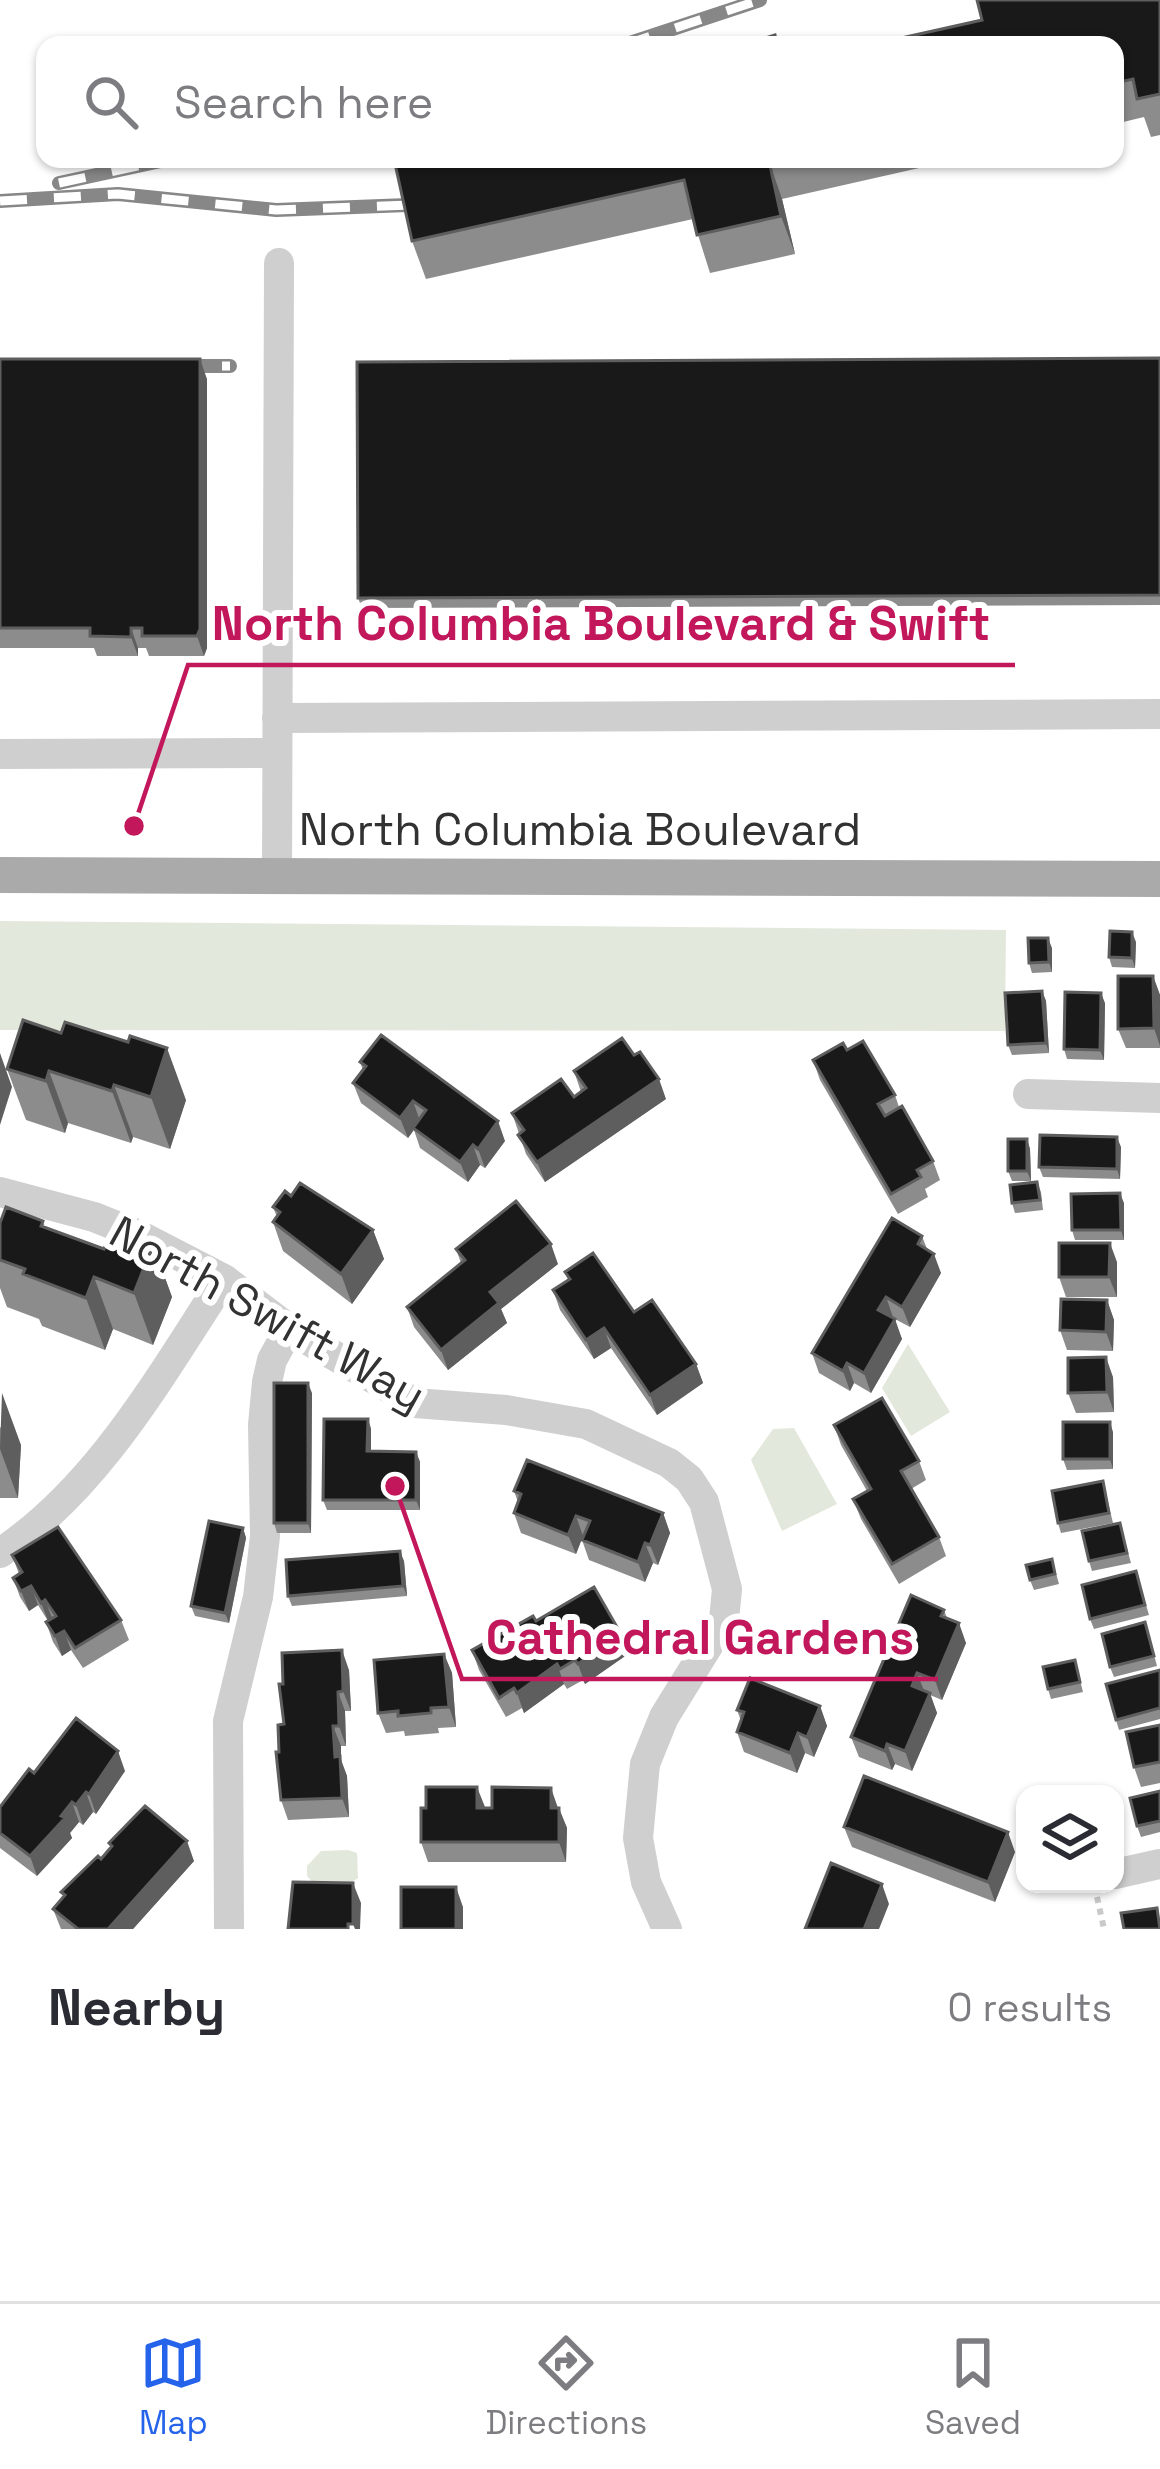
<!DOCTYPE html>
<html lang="en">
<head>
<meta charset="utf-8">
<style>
	body { margin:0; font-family:"Space Grotesk",sans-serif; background:#f2f2f3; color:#2b2b33 }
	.controls { position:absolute; right:36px; bottom:36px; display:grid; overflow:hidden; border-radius:24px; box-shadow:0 3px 9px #0004 }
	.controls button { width:108px; height:108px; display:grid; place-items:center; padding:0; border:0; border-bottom:3px solid #e1e1e2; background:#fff; color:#2b2b33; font:60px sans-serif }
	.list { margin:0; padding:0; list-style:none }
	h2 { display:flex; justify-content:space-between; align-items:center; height:156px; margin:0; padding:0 48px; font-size:51px }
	h2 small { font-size:39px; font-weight:400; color:#7c7c81 }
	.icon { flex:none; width:66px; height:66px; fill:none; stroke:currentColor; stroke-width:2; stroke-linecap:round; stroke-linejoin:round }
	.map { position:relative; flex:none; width:1160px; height:1929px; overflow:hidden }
	.search { position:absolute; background:#fff; box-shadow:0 3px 9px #0004; left:36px; right:36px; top:36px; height:132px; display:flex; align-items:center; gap:30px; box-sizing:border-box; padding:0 42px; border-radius:24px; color:#7c7c81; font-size:45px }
	.sheet { height:372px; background:#fff }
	nav { display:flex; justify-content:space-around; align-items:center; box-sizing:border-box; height:168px; border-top:3px solid #e1e1e2; background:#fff; font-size:33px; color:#7c7c81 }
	nav a { display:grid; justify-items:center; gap:6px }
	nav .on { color:#2563eb }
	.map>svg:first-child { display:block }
	.green { fill:#e3e8dc }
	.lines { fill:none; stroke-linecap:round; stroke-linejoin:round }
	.path { stroke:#c9c9c9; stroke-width:6; stroke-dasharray:6 6; stroke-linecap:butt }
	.minor { stroke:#cfcfcf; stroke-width:30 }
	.major { stroke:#aaa; stroke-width:36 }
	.rail-casing { stroke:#878787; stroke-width:14 }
	.rail { stroke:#fff; stroke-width:9; stroke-dasharray:27; stroke-linecap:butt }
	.wall { fill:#8c8c8c }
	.shaded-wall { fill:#5e5e5e }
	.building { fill:#191919; stroke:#5e5e5e; stroke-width:3 }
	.labels { text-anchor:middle; stroke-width:12; stroke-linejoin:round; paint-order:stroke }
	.street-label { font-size:45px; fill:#323232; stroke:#fff }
	.leader { fill:none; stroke:#c2185b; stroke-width:4.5 }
	.callout-dot { fill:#c2185b; stroke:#fff; stroke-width:4.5 }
	.callout-label { font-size:48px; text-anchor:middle; font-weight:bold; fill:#c2185b; stroke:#fff; stroke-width:12; stroke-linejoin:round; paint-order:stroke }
</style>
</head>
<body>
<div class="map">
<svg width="1160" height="1929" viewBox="0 0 1160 1929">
	<rect width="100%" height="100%" fill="#fff"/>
	<!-- green -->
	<path class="green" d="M0 921 1006 930 1005 1031 0 1030Z
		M908 1344 950 1412 911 1436 882 1388Z
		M794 1428 837 1504 782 1531 751 1460 773 1429Z
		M348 1850 357 1853 358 1878 348 1885 316 1886 307 1876V1866L321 1851Z"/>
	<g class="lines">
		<!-- path -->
		<path class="path" d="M1097 1897 1104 1929"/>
		<!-- minor -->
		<path class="minor" d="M277 718 1160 714
			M0 754 277 753
			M277 877 279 263
			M1028 1094 1160 1098
			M0 1192 94 1217 139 1235 224 1279 289 1329 415 1403 506 1410 586 1424 669 1463 689 1479 704 1502 727 1589 724 1620 664 1717 645 1764 638 1838 646 1882 667 1929
			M0 1553C99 1487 160 1376 224 1279
			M1115 1874 1160 1864
			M229 1929 228 1721 258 1597 265 1536 263 1425 267 1382 272 1360 289 1329"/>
		<!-- major -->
		<path class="major" d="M0 875 1160 879"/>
		<defs>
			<path id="rail" d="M624 45 760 0
				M59 183 170 159
				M0 201 118 194 276 210 408 205
				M168 366H230"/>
		</defs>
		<!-- rail casing -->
		<use href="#rail" class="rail-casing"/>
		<!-- rail -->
		<use href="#rail" class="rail"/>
	</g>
	<!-- wall -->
	<path class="wall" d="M1160 0V135L1151 137 1144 117 1115 124V45Z
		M394 159H959L782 199 795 254 710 273 693 219 426 279 412 241Z
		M1160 358V605L362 608 358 598Z
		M0 359 207 379V648L204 656H149L146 648H138V656H97L94 648H0Z
		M1136 942 1135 968 1112 967 1109 957Z
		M1052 948V972L1032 973 1029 963Z
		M1153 976 1160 995V1048H1126L1118 1029Z
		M1042 991 1046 1001 1049 1053 1012 1055 1008 1045Z
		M1105 1003 1104 1060 1067 1059 1064 1049Z
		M23 1020 186 1100 170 1149 133 1137 131 1143 68 1123 65 1133 26 1120 7 1069Z
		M847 1050 895 1095 899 1107 933 1161 940 1180 925 1189 928 1197 898 1214 820 1080 813 1060Z
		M360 1062 505 1141 485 1168 480 1165 468 1182 420 1148 414 1130 408 1138 361 1103 353 1083 363 1070Z
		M574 1071 666 1099 545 1182 526 1154 512 1113 574 1097 581 1092Z
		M1027 1139 1030 1149 1031 1181H1012L1008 1171Z
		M1121 1147 1120 1179 1043 1177 1039 1167Z
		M1037 1182 1041 1192 1043 1210 1015 1213 1012 1203Z
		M291 1196 373 1230 384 1259 352 1304 283 1251 273 1222 277 1217 273 1207Z
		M1124 1203V1240H1075L1072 1230Z
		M43 1221 45 1227 104 1249 153 1245 172 1297 153 1345 113 1329 105 1350 42 1326 39 1319 7 1307 0 1288V1223Z
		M922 1236 927 1249 941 1273 910 1327 893 1318 902 1339 871 1393 854 1383 850 1391 819 1373 812 1353Z
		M456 1249 558 1264 501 1309 507 1323 448 1370 414 1327 407 1307 461 1263Z
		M1117 1262V1297H1066L1059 1277Z
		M565 1272 634 1312 696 1364 703 1383 657 1415 611 1348 594 1359 560 1310 553 1290 568 1280Z
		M1107 1300 1114 1320 1113 1351 1067 1350 1060 1330Z
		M1113 1377 1114 1412 1076 1413 1068 1393Z
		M312 1393 311 1533H277L274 1523Z
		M368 1419 371 1429V1451L416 1452 420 1462V1510H327L323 1500Z
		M834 1425 919 1461 926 1480 911 1489 939 1537 946 1556 899 1584 861 1519 853 1499 867 1491 841 1445Z
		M0 1427 21 1445 18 1498H0Z
		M1113 1432V1469L1067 1470 1063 1459Z
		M1103 1481 1113 1523 1061 1533 1058 1523Z
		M514 1491 663 1513 670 1533 658 1565 653 1563 645 1582 589 1560 582 1540 583 1536 576 1554 521 1533 514 1513 518 1502Z
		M1120 1523 1131 1563 1092 1571 1089 1561Z
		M243 1528 246 1538 229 1623 195 1616 191 1606Z
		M12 1555 121 1620 129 1640 83 1668 71 1650 62 1656 53 1642 46 1622 48 1621 38 1605 29 1611 20 1597 13 1578 19 1574Z
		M1052 1559 1059 1584 1034 1590 1030 1580Z
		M404 1561 407 1596 292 1606 288 1596Z
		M1136 1571 1149 1615 1094 1629 1090 1619Z
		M944 1610 947 1618 966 1643 942 1700 930 1695 937 1713 912 1771 895 1764 892 1770 859 1757 851 1737Z
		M536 1621 628 1654 585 1684 583 1680 567 1689 564 1684 524 1713 522 1708 506 1717 479 1670 472 1650Z
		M1148 1632 1157 1666 1114 1677 1110 1667Z
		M444 1654 452 1673 456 1727 438 1728 439 1733 405 1736 404 1731 386 1733 378 1713Z
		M1075 1660 1083 1692 1051 1699 1048 1689Z
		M349 1670 351 1711H345L346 1746H341V1760L347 1776 349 1817 288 1820 281 1800 279 1752 284 1724Z
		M1160 1670V1719L1119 1730 1116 1720Z
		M820 1706 827 1726 814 1757 805 1753 797 1773 744 1752 737 1732 741 1721 737 1710Z
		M1160 1725V1783L1141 1787 1134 1767Z
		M125 1771 96 1814 93 1812 83 1825 79 1822 70 1833 72 1838 37 1876 0 1848V1807L34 1773Z
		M1160 1791V1832L1141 1837 1137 1826Z
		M485 1808H558L567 1828 566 1862H428L421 1842Z
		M844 1827 1015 1852 995 1902 852 1847Z
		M109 1843 194 1861 133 1929H61L53 1909 63 1897 61 1892 101 1859 110 1848Z"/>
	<!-- shaded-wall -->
	<path class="shaded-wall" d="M769 161 782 199 795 254 781 216Z
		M200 359 207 379V648L204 656 197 636Z
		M131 628 138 648V656L131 637Z
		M1132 932 1136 942 1135 968 1132 958Z
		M1048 938 1052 948V972L1049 962Z
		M1153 976 1160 995V1046L1154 1028Z
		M1042 991 1046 1001 1049 1053 1046 1043Z
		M1101 993 1105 1003 1104 1060 1100 1050Z
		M167 1048 186 1100 170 1149 151 1097Z
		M0 1053 12 1087 0 1125Z
		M49 1071 68 1123 65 1133 46 1081Z
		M659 1079 666 1099 545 1182 537 1162Z
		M114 1085 133 1137 131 1143 112 1091Z
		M413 1101 420 1121 408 1138 400 1118Z
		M498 1121 505 1141 485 1168 478 1149Z
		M1117 1137 1121 1147 1120 1179 1117 1169Z
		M1027 1139 1030 1149 1031 1181 1027 1171Z
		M473 1145 480 1165 468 1182 460 1162Z
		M1120 1193 1124 1203V1240L1121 1230Z
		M373 1230 384 1259 352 1304 341 1274Z
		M1110 1243 1117 1262V1297L1109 1277Z
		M551 1244 558 1264 501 1309 507 1323 448 1370 441 1350 490 1292Z
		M153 1245 172 1297 153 1345 134 1293Z
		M934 1254 941 1273 910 1327 902 1307Z
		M94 1277 113 1329 105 1350 86 1298Z
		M886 1297 893 1317 886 1329 878 1310Z
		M1107 1300 1114 1320 1113 1351 1106 1332Z
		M895 1319 902 1339 871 1393 864 1373Z
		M604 1328 611 1348 594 1359 586 1340Z
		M1106 1357 1113 1377 1114 1412 1107 1392Z
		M847 1363 854 1383 850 1391 843 1371Z
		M696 1364 703 1383 657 1415 650 1395Z
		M308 1383 312 1393 311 1533 308 1523Z
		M2 1393 21 1445 18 1498 0 1449Z
		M368 1419 371 1429V1461L367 1451Z
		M1110 1422 1113 1432V1469L1110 1459Z
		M416 1452 420 1462V1510L416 1500Z
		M663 1513 670 1533 658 1565 650 1545Z
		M576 1516 583 1536 576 1554 568 1535Z
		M243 1528 246 1538 229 1623 225 1613Z
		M645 1543 653 1563 645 1582 638 1562Z
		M400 1551 404 1561 407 1596 403 1586Z
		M31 1586 38 1605 29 1611 21 1591Z
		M45 1600 53 1620 49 1623 41 1603Z
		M959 1623 966 1643 942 1700 935 1680Z
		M64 1631 71 1650 62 1656 55 1636Z
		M621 1634 628 1654 585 1684 578 1664Z
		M342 1650 349 1670 351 1711 343 1691Z
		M444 1654 452 1673 456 1727 449 1707Z
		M557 1664 564 1684 524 1713 517 1693Z
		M917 1673 925 1693 912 1686Z
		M338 1692 345 1711 346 1746 339 1726Z
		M930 1693 937 1713 912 1771 905 1751Z
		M820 1706 827 1726 814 1757 807 1737Z
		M333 1726 341 1746V1760L347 1776 349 1817 342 1798 335 1757Z
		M798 1733 805 1753 797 1773 790 1753Z
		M887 1744 895 1764 892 1770 885 1751Z
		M118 1751 125 1771 96 1814 89 1794Z
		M477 1787 485 1807V1828L477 1808Z
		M551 1788 558 1808H551Z
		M86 1792 93 1812 83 1825 76 1805Z
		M72 1802 79 1822 70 1833 72 1838 37 1876 30 1856Z
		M559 1808 567 1828 566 1862 559 1842Z
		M1008 1832 1015 1852 995 1902 988 1882Z
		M187 1841 194 1861 133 1929H108Z
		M353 1883 361 1903 360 1929H355L353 1924Z
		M882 1884 889 1904 879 1929H864Z
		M456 1887 463 1907V1929H456Z"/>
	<!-- building -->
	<path class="building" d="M977 0H1160V94L1137 99 1133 79 1115 83V45H870L982 20Z
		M775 35 777 45H744Z
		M394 159H779L769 161 781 216 697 235 684 180 412 241Z
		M1160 358V595L358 598 357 362Z
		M0 359H200V629L197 636H142V628H131V637L90 636V628H0Z
		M1110 931 1132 932V958L1109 957Z
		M1028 938H1048L1049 962 1029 963Z
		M1118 976H1153L1154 1028 1118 1029Z
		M1042 991 1046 1043 1008 1045 1005 993Z
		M1065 992 1101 993 1100 1050 1064 1049Z
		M23 1020 61 1033 65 1022 128 1042 130 1036 167 1048 151 1097 114 1085 112 1091 49 1071 46 1081 7 1069Z
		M381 1035 498 1121 478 1149 473 1145 460 1162 413 1128 426 1110 413 1101 400 1118 353 1083 366 1066 360 1062Z
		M622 1038 634 1055 640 1052 659 1079 537 1162 518 1135 524 1130 512 1113 561 1079 574 1097 586 1088 574 1071Z
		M863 1041 895 1095 878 1104 885 1116 902 1106 933 1161 917 1170 921 1177 891 1194 813 1060 843 1043 847 1050Z
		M1040 1135 1117 1137V1169L1039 1167Z
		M1008 1139H1027V1171H1008Z
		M1037 1182 1040 1200 1012 1203 1010 1185Z
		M300 1183 373 1230 341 1274 273 1222 280 1212 273 1207 285 1191 291 1196Z
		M1120 1193 1121 1230H1072L1071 1194Z
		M516 1201 551 1244 490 1292 499 1303 441 1350 407 1307 465 1260 456 1249Z
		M6 1207 43 1221 41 1226 104 1249 112 1230 153 1245 134 1293 94 1277 86 1298 23 1274 25 1269 0 1260V1223Z
		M892 1218 922 1236 918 1244 934 1254 902 1307 886 1297 878 1310 895 1319 864 1373 847 1363 843 1371 812 1353Z
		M1059 1243H1110L1109 1277H1059Z
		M593 1253 634 1312 652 1300 696 1364 650 1395 604 1328 586 1340 553 1290 570 1279 565 1272Z
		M1061 1299 1107 1300 1106 1332 1060 1330Z
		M1106 1357 1107 1392 1068 1393V1358Z
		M274 1383H308V1523H274Z
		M882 1398 919 1461 901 1471 939 1537 892 1564 853 1499 871 1489 834 1425Z
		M324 1419H368L367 1451 416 1452V1500H323Z
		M1063 1422H1110V1459H1063Z
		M527 1460 663 1513 650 1545 645 1543 638 1562 582 1540 590 1521 576 1516 568 1535 514 1513 521 1494 514 1491Z
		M1103 1481 1109 1513 1058 1523 1052 1491Z
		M209 1521 243 1528 225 1613 191 1606Z
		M1120 1523 1127 1553 1089 1561 1082 1531Z
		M58 1527 121 1620 75 1648 64 1631 55 1636 46 1622 56 1616 45 1600 41 1603 31 1586 21 1591 13 1578 22 1572 12 1555Z
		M400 1551 403 1586 288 1596 286 1560Z
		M1052 1559 1055 1574 1030 1580 1026 1565Z
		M1136 1571 1145 1605 1090 1619 1082 1585Z
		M594 1587 621 1634 578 1664 575 1660 560 1669 557 1664 517 1693 514 1688 499 1698 472 1650 533 1616 536 1621Z
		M911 1595 944 1610 941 1616 959 1623 935 1680 917 1673 912 1686 930 1693 905 1751 887 1744 885 1751 851 1737Z
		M1145 1622 1154 1656 1110 1667 1102 1634Z
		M342 1650 343 1691 338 1692 339 1726H333L335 1757 340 1756 342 1798 281 1800 276 1752H279L278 1725 284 1724 279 1684H283L282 1653Z
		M444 1654 449 1707 431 1708V1713L398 1716V1711L378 1713 374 1660Z
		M1075 1660 1080 1682 1048 1689 1043 1667Z
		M1160 1670V1708L1116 1720 1106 1684Z
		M750 1678 820 1706 807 1737 798 1733 790 1753 737 1732 744 1712 737 1710Z
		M76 1718 118 1751 89 1794 86 1792 76 1805 72 1802 61 1816 65 1818 30 1856 0 1833V1807L29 1769 34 1773Z
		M1160 1725V1762L1134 1767 1126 1732Z
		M864 1776 1008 1832 988 1882 844 1827Z
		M426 1787H477V1808H492V1787L551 1788V1808H559V1842H421V1808H426Z
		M1160 1791V1821L1137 1826 1130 1798Z
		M145 1806 187 1841 108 1929H78L53 1909 65 1895 61 1892 98 1856 101 1859 112 1846 109 1843Z
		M831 1863 882 1884 864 1929H805Z
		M293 1882 353 1883V1924H348V1929H288Z
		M401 1887H456V1929H401Z
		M1157 1908 1160 1929H1124L1121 1913Z"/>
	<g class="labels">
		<!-- street labels -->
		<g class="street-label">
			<text x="580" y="845">North Columbia Boulevard</text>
			<text transform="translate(268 1313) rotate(29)" y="16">North Swift Way</text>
		</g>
	</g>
	<!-- callouts -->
	<path class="leader" d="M134 826L188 665H1015M395 1486L462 1679H938"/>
	<g class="callout-dot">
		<circle cx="134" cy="826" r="12"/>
		<circle cx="395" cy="1486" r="12"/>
	</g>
	<g class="callout-label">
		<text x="601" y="640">North Columbia Boulevard &amp; Swift</text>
		<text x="700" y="1654">Cathedral Gardens</text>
	</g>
</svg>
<div class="controls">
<button><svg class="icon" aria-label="layers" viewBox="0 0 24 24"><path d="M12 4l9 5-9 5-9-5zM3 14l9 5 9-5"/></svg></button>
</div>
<div class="search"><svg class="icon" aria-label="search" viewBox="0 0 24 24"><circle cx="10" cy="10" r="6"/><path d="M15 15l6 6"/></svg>Search here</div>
</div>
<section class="sheet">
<h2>Nearby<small>0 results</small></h2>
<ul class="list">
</ul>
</section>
<nav>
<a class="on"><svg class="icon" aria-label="map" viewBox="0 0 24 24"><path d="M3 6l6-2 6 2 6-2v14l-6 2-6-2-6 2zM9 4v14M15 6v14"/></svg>Map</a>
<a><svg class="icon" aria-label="directions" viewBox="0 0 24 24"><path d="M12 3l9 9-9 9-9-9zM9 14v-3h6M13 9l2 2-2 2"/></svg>Directions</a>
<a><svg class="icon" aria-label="saved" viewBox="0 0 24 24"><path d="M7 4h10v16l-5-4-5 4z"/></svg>Saved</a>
</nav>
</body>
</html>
